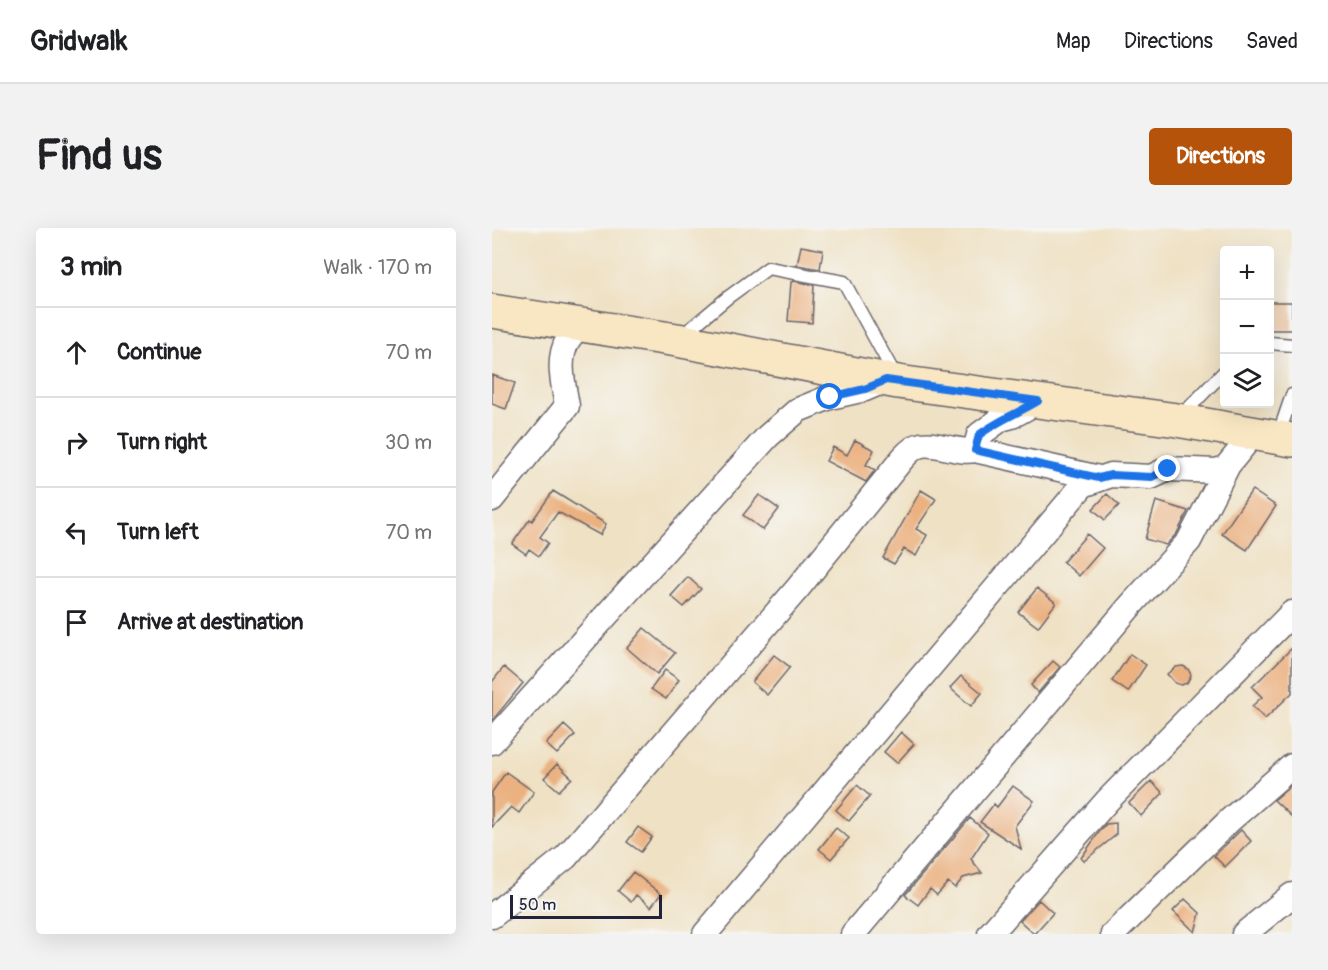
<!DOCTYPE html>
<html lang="en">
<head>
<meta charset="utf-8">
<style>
	body { margin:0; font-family:Pangolin,sans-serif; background:#f2f2f2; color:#202124 }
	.controls { position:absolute; right:18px; top:18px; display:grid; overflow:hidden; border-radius:6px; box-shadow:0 6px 24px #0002 }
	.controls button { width:54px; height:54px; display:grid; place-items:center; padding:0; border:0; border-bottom:2px solid #e0e0e0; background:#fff; color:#202124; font:30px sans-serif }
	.scale { position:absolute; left:18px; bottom:15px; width:152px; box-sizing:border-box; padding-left:6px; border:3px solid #22223b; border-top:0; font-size:16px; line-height:21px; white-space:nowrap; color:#22223b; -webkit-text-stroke:4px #f6f6f2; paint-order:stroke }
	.stop { position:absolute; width:18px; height:18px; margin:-14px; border:4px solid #1a73e8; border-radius:50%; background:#fff }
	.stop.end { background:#1a73e8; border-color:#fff; box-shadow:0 2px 6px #0008 }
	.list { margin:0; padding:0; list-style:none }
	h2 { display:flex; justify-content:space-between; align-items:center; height:78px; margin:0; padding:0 24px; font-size:26px }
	h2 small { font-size:20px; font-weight:400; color:#757577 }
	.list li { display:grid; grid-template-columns:39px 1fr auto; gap:18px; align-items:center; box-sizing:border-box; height:90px; padding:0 24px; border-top:2px solid #e0e0e0 }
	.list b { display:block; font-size:22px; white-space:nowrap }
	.list em { font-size:20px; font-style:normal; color:#757577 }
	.icon { flex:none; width:33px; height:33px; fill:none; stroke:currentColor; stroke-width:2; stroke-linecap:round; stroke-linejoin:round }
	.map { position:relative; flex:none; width:800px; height:706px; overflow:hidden; border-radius:6px }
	header { display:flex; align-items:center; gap:36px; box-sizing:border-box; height:84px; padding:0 30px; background:#fff; border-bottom:2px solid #e0e0e0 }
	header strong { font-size:28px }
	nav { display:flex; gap:33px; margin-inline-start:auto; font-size:21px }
	.intro { display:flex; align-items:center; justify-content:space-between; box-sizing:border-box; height:144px; padding:0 36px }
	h1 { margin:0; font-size:42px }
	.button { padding:15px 27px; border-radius:6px; background:#b45309; color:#fff; font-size:21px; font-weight:700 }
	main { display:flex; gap:36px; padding:0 36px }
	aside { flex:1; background:#fff; border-radius:6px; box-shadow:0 6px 24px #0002 }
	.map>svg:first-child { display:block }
	.building { fill:#ebb180 }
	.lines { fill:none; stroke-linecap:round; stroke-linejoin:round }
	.lane-casing { stroke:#6a656b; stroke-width:15 }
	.street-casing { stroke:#6a656b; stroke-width:27 }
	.secondary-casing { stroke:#6a656b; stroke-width:36 }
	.lane { stroke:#fff; stroke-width:12 }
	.street { stroke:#fff; stroke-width:24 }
	.secondary { stroke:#f9e7c3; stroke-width:33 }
	.route { stroke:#1a73e8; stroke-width:8 }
</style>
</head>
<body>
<header>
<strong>Gridwalk</strong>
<nav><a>Map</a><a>Directions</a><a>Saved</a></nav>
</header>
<div class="intro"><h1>Find us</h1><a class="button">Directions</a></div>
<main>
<aside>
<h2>3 min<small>Walk · 170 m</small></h2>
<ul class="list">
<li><svg class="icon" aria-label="ahead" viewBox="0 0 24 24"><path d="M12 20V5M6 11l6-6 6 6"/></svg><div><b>Continue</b></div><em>70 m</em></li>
<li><svg class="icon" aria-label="right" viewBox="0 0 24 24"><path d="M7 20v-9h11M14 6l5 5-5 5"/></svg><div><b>Turn right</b></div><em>30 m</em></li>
<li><svg class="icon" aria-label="left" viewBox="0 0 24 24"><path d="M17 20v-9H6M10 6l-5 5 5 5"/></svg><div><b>Turn left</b></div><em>70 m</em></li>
<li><svg class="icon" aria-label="arrive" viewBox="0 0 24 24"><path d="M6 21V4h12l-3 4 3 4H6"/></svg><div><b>Arrive at destination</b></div></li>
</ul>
</aside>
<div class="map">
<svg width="800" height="706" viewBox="0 0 800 706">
	<rect width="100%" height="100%" fill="#f6f6f2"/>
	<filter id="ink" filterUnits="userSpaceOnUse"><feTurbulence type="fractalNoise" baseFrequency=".0167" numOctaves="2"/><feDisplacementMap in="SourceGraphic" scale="12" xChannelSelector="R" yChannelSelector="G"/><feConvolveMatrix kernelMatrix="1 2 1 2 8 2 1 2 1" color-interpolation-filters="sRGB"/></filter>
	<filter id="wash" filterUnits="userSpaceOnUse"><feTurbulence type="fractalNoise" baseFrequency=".008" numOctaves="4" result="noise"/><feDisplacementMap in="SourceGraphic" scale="24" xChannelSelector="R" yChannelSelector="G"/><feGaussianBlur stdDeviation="1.35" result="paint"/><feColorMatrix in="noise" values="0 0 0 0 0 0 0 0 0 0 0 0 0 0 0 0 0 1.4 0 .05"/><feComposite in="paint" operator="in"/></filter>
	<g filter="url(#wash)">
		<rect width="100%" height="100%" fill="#efe1c4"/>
		<g id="blocks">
			<!-- building -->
			<path class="building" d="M309 18 331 22 328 41 305 37Z
				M302 53 322 57 320 95 296 93 299 54Z
				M777 74H800V102H777Z
				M0 147 23 155 14 181 0 176Z
				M363 212 382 222 374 237 383 242 374 254 334 233 341 219 355 227Z
				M429 262 444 271 424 301 435 307 424 328 412 321 402 336 391 330Z
				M760 262 784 278 755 322 730 306Z
				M61 263 114 296 108 307 66 284 48 309 56 315 47 328 37 321 34 326 20 316 38 291 40 293Z
				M615 266 627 277 613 292 601 281Z
				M267 267 287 281 271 302 251 287Z
				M664 273 696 283 685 305 674 317 653 311Z
				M595 306 611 320 587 348 571 334Z
				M196 349 209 361 192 379 179 368Z
				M545 360 564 375 546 399 526 384Z
				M152 400 183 425 165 446 135 420Z
				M800 420V465L773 491 760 478 770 469 760 459Z
				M638 426 654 437 636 464 620 453Z
				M282 427 298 439 275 467 260 454Z
				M561 433 568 439 546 465 539 457Z
				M691 438 696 441 699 447 695 455 689 457 683 455 675 446 684 439Z
				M12 439 31 455 0 493V454Z
				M173 442 187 452 174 471 159 461Z
				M469 448 490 465 479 478 458 460Z
				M72 497 83 507 65 526 54 516Z
				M409 504 422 516 405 535 392 524Z
				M65 536 80 550 67 563 52 550Z
				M14 544 42 564 27 585 19 579 0 599V564Z
				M659 553 671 565 649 588 637 575Z
				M365 557 378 568 357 593 344 582Z
				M800 557V589L782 572Z
				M521 558 542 573 523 598 529 621 488 594 502 576 505 579Z
				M478 590 496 605 479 631 490 645 471 650 463 660 456 654 445 667 438 661 426 677 413 667Z
				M624 595V607L592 633 589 630 608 603 614 596Z
				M146 599 160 609 149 624 135 614Z
				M344 600 357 610 339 631 327 621Z
				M749 602 759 613 733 639 722 628Z
				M141 644 169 666 159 679 144 667 139 674 126 663Z
				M693 671 708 685 703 704 681 683Z
				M547 672 561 685 542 706 528 693Z"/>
		</g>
	</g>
	<g filter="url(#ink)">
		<use href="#blocks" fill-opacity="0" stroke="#6a656b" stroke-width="1.5"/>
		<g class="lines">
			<defs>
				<path id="lane" d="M191 107 235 70 276 40 352 54 404 149
					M778 115 800 117
					M688 189 732 144
					M786 208 800 167"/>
				<path id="street" d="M483 222 607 250
					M0 271 75 178C72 158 64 132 76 112 79 107 84 102 88 97
					M0 514 276 208 306 182 338 169 373 161 394 152
					M0 688 74 629 306 360 411 230C415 226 420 220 426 218 441 212 465 226 483 222L487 207 509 191 520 188 547 173
					M213 706 591 257 619 247 659 249 676 241 724 243 734 240
					M361 706 639 377 697 313 736 237 762 205
					M498 706 615 573 800 385
					M621 706 738 592 800 538
					M752 706 800 667"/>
				<path id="secondary" d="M0 83 185 112 406 154 685 192 800 212"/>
			</defs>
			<!-- lane casing -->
			<use href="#lane" class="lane-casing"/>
			<!-- street casing -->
			<use href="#street" class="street-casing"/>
			<!-- secondary casing -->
			<use href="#secondary" class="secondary-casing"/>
			<!-- lane -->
			<use href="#lane" class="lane"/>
			<!-- street -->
			<use href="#street" class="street"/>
			<!-- secondary -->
			<use href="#secondary" class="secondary"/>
		</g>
	</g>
	<g class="lines" filter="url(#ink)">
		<!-- route -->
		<path class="route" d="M338 169 373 161 394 152 546 173C526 185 505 193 487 207L483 222 607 250 619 247 660 249 676 241"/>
	</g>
</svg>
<div class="controls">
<button>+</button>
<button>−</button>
<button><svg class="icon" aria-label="layers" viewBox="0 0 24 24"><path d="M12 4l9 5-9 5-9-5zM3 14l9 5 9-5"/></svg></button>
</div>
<div class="scale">50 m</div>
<div class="stop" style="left:338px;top:169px"></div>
<div class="stop end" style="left:676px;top:241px"></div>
</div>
</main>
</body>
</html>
